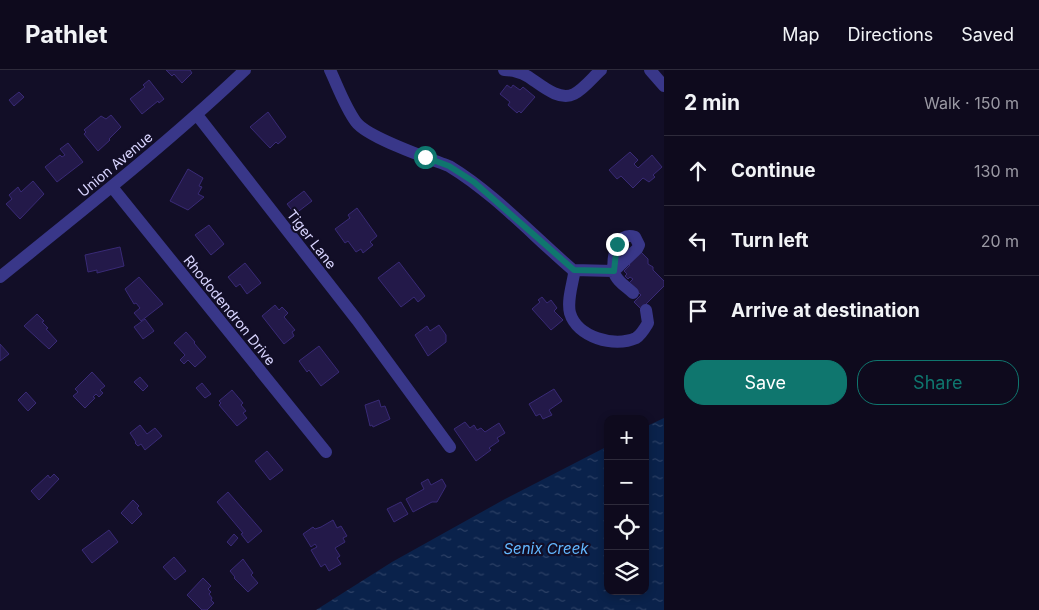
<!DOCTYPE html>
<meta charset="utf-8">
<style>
body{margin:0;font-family:Inter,sans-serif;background:#1c182a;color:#f1f3f6}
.controls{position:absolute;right:15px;bottom:15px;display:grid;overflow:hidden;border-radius:10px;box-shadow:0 2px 8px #0003}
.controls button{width:45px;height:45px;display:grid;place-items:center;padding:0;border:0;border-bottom:1px solid #2e2b3b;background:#0e0a1d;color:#f1f3f6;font:25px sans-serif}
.stop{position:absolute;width:15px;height:15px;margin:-11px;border:4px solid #0f766e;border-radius:50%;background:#fff}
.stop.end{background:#0f766e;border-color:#fff;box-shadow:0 1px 5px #0008}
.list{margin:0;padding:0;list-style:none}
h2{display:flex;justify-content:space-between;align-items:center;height:65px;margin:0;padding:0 20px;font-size:21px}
h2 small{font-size:16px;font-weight:400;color:#9b9aa4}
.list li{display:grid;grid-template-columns:32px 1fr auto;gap:15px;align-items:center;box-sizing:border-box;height:70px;padding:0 20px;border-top:1px solid #2e2b3b}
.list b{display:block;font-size:19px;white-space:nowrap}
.list em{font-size:16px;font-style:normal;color:#9b9aa4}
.actions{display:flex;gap:10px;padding:15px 20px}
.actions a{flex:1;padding:11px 0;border:1px solid #0f766e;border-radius:20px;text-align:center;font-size:18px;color:#0f766e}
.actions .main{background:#0f766e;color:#fff}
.icon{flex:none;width:28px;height:28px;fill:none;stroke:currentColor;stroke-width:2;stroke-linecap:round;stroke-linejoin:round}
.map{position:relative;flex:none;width:664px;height:540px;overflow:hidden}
header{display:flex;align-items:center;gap:30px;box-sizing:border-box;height:70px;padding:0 25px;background:#0e0a1d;border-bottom:1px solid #2e2b3b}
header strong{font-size:24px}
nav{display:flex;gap:28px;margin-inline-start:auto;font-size:18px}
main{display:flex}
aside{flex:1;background:#0e0a1d}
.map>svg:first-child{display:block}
.water{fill:url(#water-ripples)}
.building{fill:#231949;stroke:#392a76}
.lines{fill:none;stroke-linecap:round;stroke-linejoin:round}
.minor{stroke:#393789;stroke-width:12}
.route{stroke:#0f766e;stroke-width:6}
.labels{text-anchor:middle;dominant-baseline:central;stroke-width:4.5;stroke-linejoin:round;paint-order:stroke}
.street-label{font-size:14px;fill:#d9d5ff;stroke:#120e27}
.water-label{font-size:15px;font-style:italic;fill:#63b8ff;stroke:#120e27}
</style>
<header>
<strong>Pathlet</strong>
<nav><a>Map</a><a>Directions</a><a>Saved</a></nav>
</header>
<main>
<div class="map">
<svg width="664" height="540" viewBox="0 0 664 540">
<defs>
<pattern id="water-ripples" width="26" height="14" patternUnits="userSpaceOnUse" patternTransform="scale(1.25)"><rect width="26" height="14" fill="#0a224b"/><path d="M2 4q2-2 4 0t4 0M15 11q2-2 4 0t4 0" fill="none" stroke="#2d4166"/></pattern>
</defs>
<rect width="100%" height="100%" fill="#120e27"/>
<path class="water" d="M 664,348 L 664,540 L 316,540 L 392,492 L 505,429 L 608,376 L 608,521 L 645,521 L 645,357 Z"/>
<path class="building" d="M 166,0 L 190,0 L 192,3 L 182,13 L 174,4 L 172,6 Z
M 149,10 L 164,29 L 159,33 L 158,31 L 142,44 L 130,29 L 145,17 L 143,15 Z
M 507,15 L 511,18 L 513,15 L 520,20 L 523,17 L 535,27 L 521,43 L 519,41 L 517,43 L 508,35 L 510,32 L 500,24 Z
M 19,22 L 24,27 L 14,36 L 9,30 Z
M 268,42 L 286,67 L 278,74 L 276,72 L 270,78 L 250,57 Z
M 111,45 L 121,57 L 109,69 L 110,70 L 98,81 L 84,64 L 86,62 L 84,60 L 101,46 L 106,49 Z
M 68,73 L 83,92 L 57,112 L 45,97 L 60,85 L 62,87 L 65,85 L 60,79 Z
M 630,82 L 638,90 L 634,94 L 638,98 L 652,85 L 662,97 L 653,105 L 655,107 L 649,112 L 643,108 L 633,118 L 621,106 L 617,109 L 609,100 Z
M 188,99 L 203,108 L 199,116 L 202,117 L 198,124 L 204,127 L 188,140 L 170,131 Z
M 33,111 L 44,124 L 20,149 L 6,134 L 12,129 L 9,125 L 18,117 L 21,122 Z
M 304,121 L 312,131 L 295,144 L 287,134 Z
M 357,138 L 377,166 L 370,172 L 373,175 L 363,183 L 361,179 L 356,182 L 348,171 L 345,173 L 335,159 L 350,148 L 348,145 Z
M 209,155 L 224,174 L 211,185 L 195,165 Z
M 120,177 L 124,196 L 97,203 L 97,200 L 88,202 L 85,185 Z
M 640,181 L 648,189 L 648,194 L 653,197 L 653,200 L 664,211 L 664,216 L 641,239 L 634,232 L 641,225 L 629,213 L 633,209 L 630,207 L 628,209 L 625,206 L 627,204 L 624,201 L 630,195 L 628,193 Z
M 399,192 L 425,226 L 418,232 L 414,227 L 401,237 L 378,208 Z
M 245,193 L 261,213 L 247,224 L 240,214 L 236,217 L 228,207 Z
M 139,207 L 163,234 L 141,251 L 134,243 L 140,238 L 136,233 L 134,234 L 125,219 Z
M 542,227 L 547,233 L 551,230 L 557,238 L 554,241 L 563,250 L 551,260 L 532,239 L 540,232 L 538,230 Z
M 275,235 L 279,240 L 282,237 L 288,243 L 284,247 L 295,260 L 292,262 L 294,266 L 284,274 L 262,246 Z
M 37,244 L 44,251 L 42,252 L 48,258 L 46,259 L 57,271 L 49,279 L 24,256 Z
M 145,249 L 154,261 L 143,269 L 134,257 Z
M 439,255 L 446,265 L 446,272 L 428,286 L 415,265 L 427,256 L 430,261 Z
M 186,262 L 195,272 L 194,273 L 206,287 L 195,297 L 188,290 L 184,294 L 180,290 L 185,285 L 174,273 Z
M 0,274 L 9,284 L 0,291 Z
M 319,276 L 339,302 L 321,316 L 309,300 L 307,302 L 299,291 Z
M 92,302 L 105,316 L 100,320 L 103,323 L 99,327 L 96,324 L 93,327 L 95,328 L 85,338 L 73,326 L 78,322 L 75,319 Z
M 140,307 L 148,316 L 143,321 L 134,312 Z
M 202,313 L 211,324 L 205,328 L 196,318 Z
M 554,319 L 562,331 L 549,340 L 552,345 L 543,349 L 540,344 L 536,346 L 529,334 Z
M 232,320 L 243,333 L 241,335 L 246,341 L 243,343 L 247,348 L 237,356 L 219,335 L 221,333 L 219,331 Z
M 26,322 L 36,333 L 28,341 L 18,330 Z
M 379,330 L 381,337 L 385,336 L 390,349 L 373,357 L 372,355 L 370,356 L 365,335 Z
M 465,352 L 470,358 L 474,355 L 477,360 L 481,358 L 485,362 L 499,353 L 505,363 L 497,368 L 499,371 L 489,378 L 491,380 L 476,391 L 454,359 Z
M 140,355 L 147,364 L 155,358 L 162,366 L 145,380 L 141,374 L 138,376 L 135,373 L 136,372 L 130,363 Z
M 267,381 L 283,400 L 270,410 L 255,391 Z
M 54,404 L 59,409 L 39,430 L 31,421 L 48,405 L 50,408 Z
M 428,409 L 431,415 L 442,409 L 446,416 L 437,432 L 432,432 L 413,442 L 406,429 L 424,419 L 421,413 Z
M 228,422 L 262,461 L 248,473 L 241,464 L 243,463 L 217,432 Z
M 133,430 L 139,436 L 137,438 L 142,444 L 132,454 L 121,443 Z
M 401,432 L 408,444 L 394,452 L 387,439 Z
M 333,450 L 337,458 L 341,456 L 347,466 L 343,468 L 345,472 L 335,478 L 340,486 L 337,488 L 341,494 L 329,501 L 325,494 L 321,497 L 311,480 L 317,477 L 315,474 L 311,477 L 303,464 L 313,457 L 315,459 L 321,457 Z
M 109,460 L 118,472 L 92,493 L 82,480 Z
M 234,464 L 238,468 L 231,476 L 227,472 Z
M 174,487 L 186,501 L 175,510 L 163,497 Z
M 243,489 L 253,503 L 251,505 L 258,513 L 248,522 L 234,508 L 235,507 L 230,501 Z
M 203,508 L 211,516 L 208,519 L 211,522 L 209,524 L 212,528 L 211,530 L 214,533 L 207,540 L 202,540 L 187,525 Z"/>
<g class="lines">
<path class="minor" d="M 330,0 C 338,17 345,37 356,52 C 368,68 428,88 449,96 C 495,124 532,165 573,200 L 574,204 C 572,216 567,231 570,243 C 577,267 614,278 636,268 C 641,265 645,258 648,253 L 646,240
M 504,0 C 512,0 520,2 527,6 C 539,13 558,32 574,24 C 584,19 593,7 601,0
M 650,0 L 664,16
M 197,45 L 357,250 L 450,377
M 112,117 L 326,382
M 573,200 L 614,201 L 637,179 L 639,175 L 635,167 C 616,160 612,189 614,202 C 616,211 627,217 633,223
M 0,207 C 83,140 167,74 245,0"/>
</g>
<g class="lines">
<path class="route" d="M 425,87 L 449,96 L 474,112 L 574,200 L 614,201 L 617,174"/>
</g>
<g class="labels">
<g class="street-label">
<text transform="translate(115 94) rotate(-40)">Union Avenue</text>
<text transform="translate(312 169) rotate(52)">Tiger Lane</text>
<text transform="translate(230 240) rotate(51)">Rhododendron Drive</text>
</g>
<g class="water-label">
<text x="546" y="478">Senix Creek</text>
</g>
</g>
</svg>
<div class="controls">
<button>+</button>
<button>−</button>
<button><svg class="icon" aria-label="locate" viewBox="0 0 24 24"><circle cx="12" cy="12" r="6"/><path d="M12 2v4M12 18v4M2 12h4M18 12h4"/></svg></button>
<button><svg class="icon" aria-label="layers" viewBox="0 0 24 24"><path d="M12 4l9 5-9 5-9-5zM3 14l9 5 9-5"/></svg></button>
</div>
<div class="stop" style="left:425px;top:87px"></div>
<div class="stop end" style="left:617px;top:174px"></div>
</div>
<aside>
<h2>2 min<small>Walk · 150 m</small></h2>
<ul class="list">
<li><svg class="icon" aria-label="ahead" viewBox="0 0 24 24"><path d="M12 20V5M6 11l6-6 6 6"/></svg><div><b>Continue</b></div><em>130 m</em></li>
<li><svg class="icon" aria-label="left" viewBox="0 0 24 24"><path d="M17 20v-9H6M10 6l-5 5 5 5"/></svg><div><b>Turn left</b></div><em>20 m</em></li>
<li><svg class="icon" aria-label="arrive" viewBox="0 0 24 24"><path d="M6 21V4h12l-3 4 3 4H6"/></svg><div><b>Arrive at destination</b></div></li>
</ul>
<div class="actions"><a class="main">Save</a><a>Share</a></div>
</aside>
</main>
